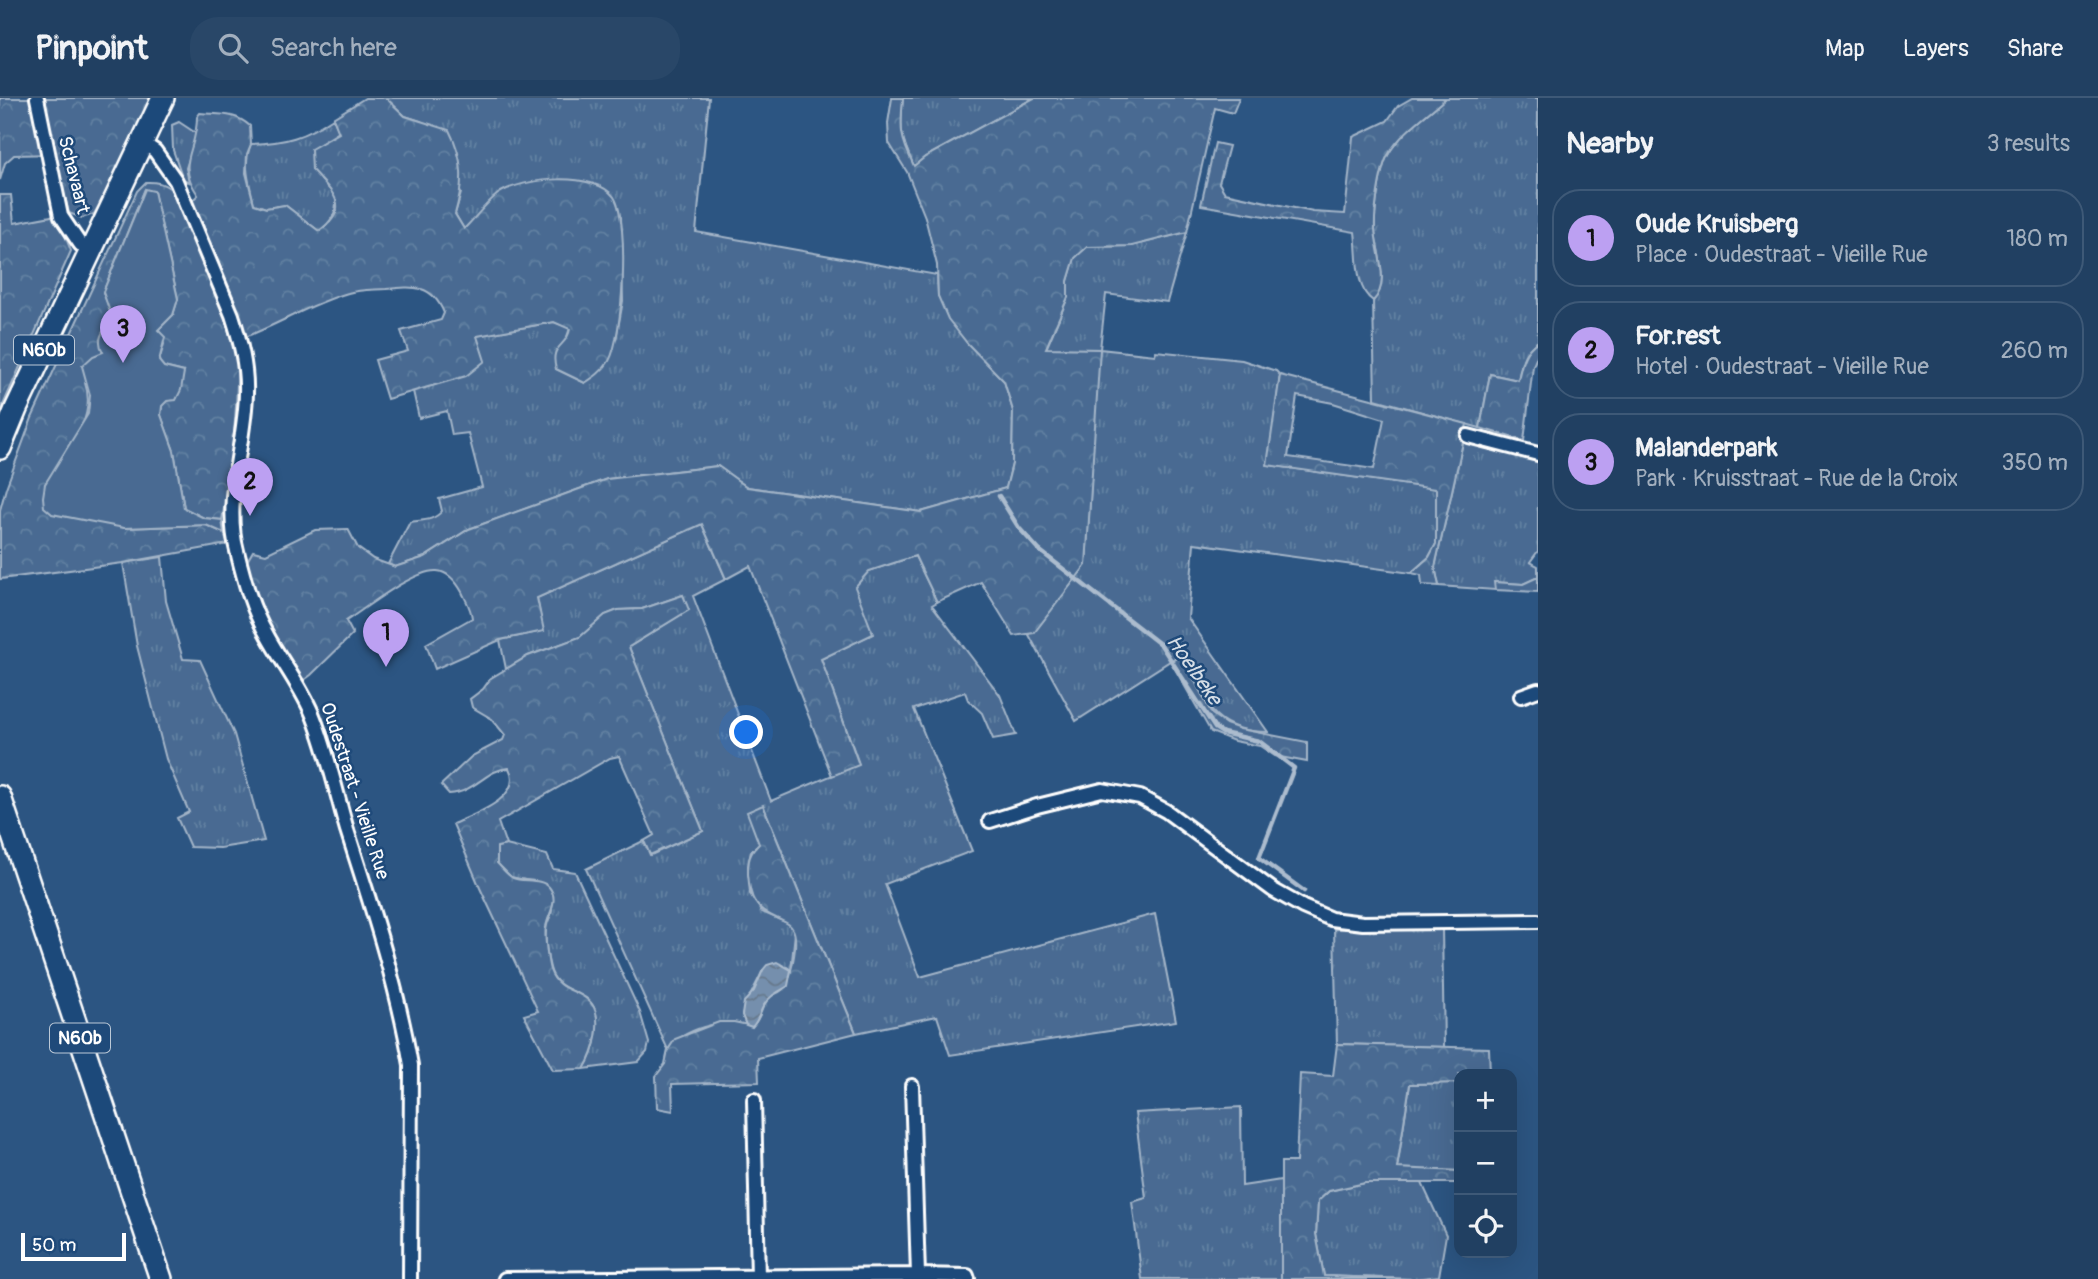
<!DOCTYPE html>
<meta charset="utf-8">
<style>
body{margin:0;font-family:Pangolin,sans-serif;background:#294768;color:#f1f3f6}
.controls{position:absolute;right:21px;bottom:21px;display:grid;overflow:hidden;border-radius:14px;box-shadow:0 7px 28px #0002}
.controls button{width:63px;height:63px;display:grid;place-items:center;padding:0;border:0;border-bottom:2px solid #3e5977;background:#214062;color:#f1f3f6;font:35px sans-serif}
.scale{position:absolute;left:21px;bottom:18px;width:105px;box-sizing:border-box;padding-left:7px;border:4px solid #fff;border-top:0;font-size:19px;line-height:24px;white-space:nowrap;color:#fff;-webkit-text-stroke:5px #1f4a7a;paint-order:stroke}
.you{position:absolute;left:747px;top:635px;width:24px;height:24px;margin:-18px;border:5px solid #fff;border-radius:50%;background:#1a73e8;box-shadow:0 0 0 10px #1a73e833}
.badge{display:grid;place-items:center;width:46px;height:46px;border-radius:50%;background:#bca0f2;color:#111;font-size:23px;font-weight:700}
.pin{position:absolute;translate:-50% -58px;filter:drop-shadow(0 2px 4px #0008)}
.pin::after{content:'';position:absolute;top:37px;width:24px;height:21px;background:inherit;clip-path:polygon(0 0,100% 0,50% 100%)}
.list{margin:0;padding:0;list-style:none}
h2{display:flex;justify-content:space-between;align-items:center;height:91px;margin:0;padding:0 28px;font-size:30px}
h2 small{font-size:23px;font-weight:400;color:#a2afbe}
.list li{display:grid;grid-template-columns:46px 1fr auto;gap:21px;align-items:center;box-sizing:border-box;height:98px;margin:0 14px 14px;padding:0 14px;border:2px solid #3e5977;border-radius:28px}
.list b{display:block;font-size:26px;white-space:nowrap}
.list p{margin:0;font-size:23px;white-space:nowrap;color:#a2afbe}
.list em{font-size:23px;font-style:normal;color:#a2afbe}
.icon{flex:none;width:38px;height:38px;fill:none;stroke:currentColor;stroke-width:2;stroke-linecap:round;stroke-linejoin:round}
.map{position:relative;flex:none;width:1538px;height:1181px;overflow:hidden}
header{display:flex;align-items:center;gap:42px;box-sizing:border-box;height:98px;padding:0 35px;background:#214062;border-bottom:2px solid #3e5977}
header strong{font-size:33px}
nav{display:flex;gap:38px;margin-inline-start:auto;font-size:24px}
.search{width:490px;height:63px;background:#294768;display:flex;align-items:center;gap:18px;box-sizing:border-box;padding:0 24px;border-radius:28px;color:#a2afbe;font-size:26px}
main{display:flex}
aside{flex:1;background:#214062}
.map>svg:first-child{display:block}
.grass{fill:url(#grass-tufts);stroke:#a4b5c8;stroke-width:2}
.forest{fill:url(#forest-crowns);stroke:#a4b5c8;stroke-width:2;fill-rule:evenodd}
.green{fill:#486b92;stroke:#a4b5c8;stroke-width:2}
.water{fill:url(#water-waves);stroke:#acbcce;stroke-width:2}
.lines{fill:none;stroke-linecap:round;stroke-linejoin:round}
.stream{stroke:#acbcce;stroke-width:4.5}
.street-casing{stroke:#fff;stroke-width:18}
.primary-casing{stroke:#fff;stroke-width:26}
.street{stroke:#1f4a7a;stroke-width:12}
.primary{stroke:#1f4a7a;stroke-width:21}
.labels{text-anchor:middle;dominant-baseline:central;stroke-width:5;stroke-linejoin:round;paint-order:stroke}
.shield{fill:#1f4a7a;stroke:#bcc9d7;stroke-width:2}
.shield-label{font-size:18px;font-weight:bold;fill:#fff}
.street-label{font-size:19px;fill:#fff;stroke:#1f4a7a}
.water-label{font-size:21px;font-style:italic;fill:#d5dde6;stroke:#1f4a7a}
</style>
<header>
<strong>Pinpoint</strong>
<div class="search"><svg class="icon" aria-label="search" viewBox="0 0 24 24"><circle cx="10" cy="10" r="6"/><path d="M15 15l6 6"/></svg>Search here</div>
<nav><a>Map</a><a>Layers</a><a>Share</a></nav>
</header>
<main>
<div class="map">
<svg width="1538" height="1181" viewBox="0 0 1538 1181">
<defs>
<pattern id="grass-tufts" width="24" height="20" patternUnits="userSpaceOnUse" patternTransform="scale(1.75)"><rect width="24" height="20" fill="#486b92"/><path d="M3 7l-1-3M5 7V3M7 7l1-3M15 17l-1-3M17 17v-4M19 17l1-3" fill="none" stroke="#6381a2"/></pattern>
<pattern id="forest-crowns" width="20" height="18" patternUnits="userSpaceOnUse" patternTransform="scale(1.75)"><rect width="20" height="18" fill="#486b92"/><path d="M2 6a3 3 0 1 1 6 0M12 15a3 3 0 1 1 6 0" fill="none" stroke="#6381a2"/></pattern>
<pattern id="water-waves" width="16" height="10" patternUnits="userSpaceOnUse" patternTransform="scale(1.75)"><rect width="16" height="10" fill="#748fad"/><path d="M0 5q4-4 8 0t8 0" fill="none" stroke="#66788b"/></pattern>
</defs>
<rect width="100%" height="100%" fill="#2c5582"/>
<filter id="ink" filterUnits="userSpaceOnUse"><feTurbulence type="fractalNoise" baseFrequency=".0143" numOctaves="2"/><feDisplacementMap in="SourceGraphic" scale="14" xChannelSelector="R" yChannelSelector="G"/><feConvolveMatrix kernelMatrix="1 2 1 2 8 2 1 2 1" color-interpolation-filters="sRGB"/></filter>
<g filter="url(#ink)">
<path class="grass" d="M 386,0 L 709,0 L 696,134 L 937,177 L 938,198 L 967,245 L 1004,283 L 1013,313 L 1012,366 L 1006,390 L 921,414 L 747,389 L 717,368 L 607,381 L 469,431 L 425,459 L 395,469 L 388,466 L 410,424 C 422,422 434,423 442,413 L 439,401 L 482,389 L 468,335 L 452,337 L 447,313 L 419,320 L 413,293 L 465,278 L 480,252 L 476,238 L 554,224 L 570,230 L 556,271 L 585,285 L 616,241 L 623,203 L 621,119 L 498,97 L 464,131 L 455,116 L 461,95 L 421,23 L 405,18 Z
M 903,0 L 1034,0 L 925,59 L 914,68 C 900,39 900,32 903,0 Z
M 1446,0 L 1538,0 L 1538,243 C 1522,255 1522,263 1518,282 L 1490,276 L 1480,330 L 1375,301 L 1373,203 C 1391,186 1376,153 1375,131 C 1374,114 1380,71 1388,57 C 1400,35 1427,17 1446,0 Z
M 333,20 L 339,34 L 311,52 L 321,82 L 336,98 C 337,114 333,123 319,133 L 285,107 L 266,110 L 254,106 C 250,86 242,67 251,46 C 285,45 305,39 333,20 Z
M 179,24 L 197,36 L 186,70 L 189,84 L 183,81 L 173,52 L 172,27 Z
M 1187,134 L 1167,204 L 1106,196 L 1100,251 L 1155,257 L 1156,253 L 1242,262 L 1276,273 L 1280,277 L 1268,367 L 1437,391 L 1436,446 L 1429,459 L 1411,475 L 1194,445 L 1188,520 L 1268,634 C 1209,634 1204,601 1181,556 L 1076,623 L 1028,535 L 1034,534 L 1086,467 L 1099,251 L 1046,251 L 1068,199 L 1068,183 L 1075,159 L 1087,149 L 1132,148 Z
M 1464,340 L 1538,361 L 1538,453 L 1530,464 L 1538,468 L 1538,479 L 1523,486 L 1495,484 L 1495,492 L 1439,488 L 1435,469 Z
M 702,426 L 726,481 L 693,498 L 771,703 L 859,666 L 821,561 L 872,536 L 854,489 L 869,473 L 915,458 L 937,504 L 932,507 L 1000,597 L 1016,637 L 993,641 L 982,615 L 968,602 L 965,594 L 914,611 L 972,753 L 885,786 L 920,879 L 1155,816 L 1176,923 L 950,957 L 937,918 L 856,935 L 763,707 L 759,747 L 751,753 L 748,768 L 750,796 L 762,814 L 790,826 L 795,835 L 791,872 L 787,869 L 763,872 C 756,888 747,901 742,917 L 746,927 C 723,920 682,931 668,952 L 586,771 L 643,743 L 651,757 L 703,733 L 629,549 L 688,512 L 683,497 L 642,511 L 618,512 L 605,517 L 580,539 L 528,558 L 506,571 L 500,542 L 543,533 L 537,500 Z
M 162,459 L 166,503 L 183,561 L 200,562 L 234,636 L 264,743 L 220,750 L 190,749 L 177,720 L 189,714 L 166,661 L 137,548 L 123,465 Z
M 506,747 L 547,757 L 553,771 L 575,774 L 640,914 L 649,945 L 647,954 L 638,964 L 584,971 C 595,954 606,914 586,900 C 572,891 555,890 550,870 C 547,859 544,838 547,827 C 548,822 552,817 552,812 C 552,804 547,793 545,786 L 511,779 L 497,765 L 497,749 Z
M 1334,831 L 1442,831 L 1444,949 L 1337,946 Z
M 1459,985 L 1459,1073 L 1397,1071 L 1410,986 Z
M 1241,1009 L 1242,1088 L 1281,1082 L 1281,1181 L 1142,1181 L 1132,1104 L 1146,1100 L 1135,1015 Z
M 1365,1085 L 1422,1085 L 1446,1137 L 1439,1178 L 1414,1181 L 1324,1178 L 1316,1136 L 1318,1103 L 1329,1093 Z"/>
<path class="forest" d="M 0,0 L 151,0 L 103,100 L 94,116 L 82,120 L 69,115 L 54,56 L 14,57 L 5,65 L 0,82 Z
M 365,0 L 386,0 L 405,18 L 449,32 C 464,61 464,85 455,116 L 464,131 C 475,120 486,105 498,96 C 522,79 596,73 614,99 C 630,123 623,239 609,263 C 603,273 594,279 585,285 L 556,271 C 549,246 567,250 570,231 L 554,224 L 477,238 L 485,263 L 466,278 L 387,301 L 375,262 L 408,253 L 401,233 L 441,222 L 444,215 C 432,186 414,188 386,191 C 373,192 361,191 348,195 C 309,206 275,229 237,242 C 239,303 233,361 222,422 L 204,420 L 184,410 L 174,353 L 161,317 L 162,308 L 184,274 L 163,269 L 159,263 L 164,246 L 158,232 L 173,217 L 178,201 L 154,94 L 145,91 L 103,194 C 105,201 110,209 111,216 C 115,237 96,267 85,285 C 98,322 64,357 45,386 L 124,430 L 206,427 L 224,435 L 228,446 L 123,465 L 0,481 L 0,412 L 6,390 L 32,320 L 137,93 L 146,84 C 168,83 174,93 186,108 L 198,97 C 175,63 197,55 197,19 L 200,15 C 220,17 234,14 250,28 L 251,46 L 247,56 L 246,75 L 254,106 L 266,110 L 285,107 L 319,133 C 354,110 331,93 312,72 L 311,51 L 339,35 L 333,20 Z
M 892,0 L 903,0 C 900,32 900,39 914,68 L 925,59 L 1034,0 L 1239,0 L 1233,15 L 1215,10 L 1187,134 L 1132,148 L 1087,149 L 1075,160 L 1068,183 L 1068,199 L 1046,250 L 1100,251 L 1086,467 L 1034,535 L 1014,538 L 981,484 L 937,504 L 915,458 L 869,473 L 855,489 L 873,536 L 821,561 L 859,667 L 832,678 L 750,468 L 726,481 L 702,426 L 537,500 L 544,533 L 500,542 L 435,571 L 426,546 L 472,520 C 471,510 466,503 462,494 C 457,485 449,474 437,473 C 415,471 366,510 346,523 L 353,536 L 311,577 L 304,582 C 274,564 255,498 246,465 L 253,453 L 266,456 L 315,432 L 348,431 L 358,450 L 373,461 L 395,469 L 425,459 L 469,431 L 607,381 L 718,368 L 747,389 L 921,414 L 1006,390 L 1012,366 L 1013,313 L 1004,283 L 967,245 L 948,221 L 938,198 L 937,167 L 925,119 L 907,74 L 889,45 L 888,25 Z
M 1412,0 L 1446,0 C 1427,17 1400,35 1388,57 C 1380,71 1374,114 1375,131 C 1376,153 1391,186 1373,203 C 1354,190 1358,155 1355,134 L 1201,107 L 1215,45 L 1229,48 L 1219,85 L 1225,95 L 1313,114 L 1345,116 L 1353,39 L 1387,23 L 1398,8 Z
M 0,97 L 11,97 L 14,125 L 57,117 L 71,153 L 0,314 Z
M 1538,243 L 1538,256 L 1533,268 L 1524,343 L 1480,330 L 1490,276 L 1518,282 C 1522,265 1523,254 1538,243 Z
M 1280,277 L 1467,326 L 1435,469 L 1439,488 L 1422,487 L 1421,477 L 1411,475 L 1429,459 L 1436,446 L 1436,391 L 1267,367 ZM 1297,298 L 1333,305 L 1384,321 L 1374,371 L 1288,359 Z
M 1538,479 L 1538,494 L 1495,492 L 1494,484 L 1523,486 Z
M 683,497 L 689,512 L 629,549 L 703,733 L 650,757 L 644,743 L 654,737 L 619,658 L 610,660 L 498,724 L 506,747 L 497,749 L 497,765 C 502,770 507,777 513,780 C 523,784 541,780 549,789 C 560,802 548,816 546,829 C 544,837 548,865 550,872 C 558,895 579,890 591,905 C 604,920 594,955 584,971 L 553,972 L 524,917 L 538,913 L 480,790 L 453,726 C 472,717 525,700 509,670 C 486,671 476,694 449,696 L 441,687 L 472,658 L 503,642 L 505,637 L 492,621 L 472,609 L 470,601 L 483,591 L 491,580 L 528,558 L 580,539 L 605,517 L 618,512 L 642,511 Z
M 1181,556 L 1212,616 L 1226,626 L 1240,631 L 1307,644 L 1307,664 L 1275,658 L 1260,648 L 1234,643 L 1211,634 L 1171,564 Z
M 763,707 L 856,935 L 758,960 L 759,984 L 672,986 L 673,1013 L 657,1010 L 656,978 L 665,966 L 668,952 L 675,941 L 719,924 L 734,924 L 752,928 C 761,921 761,909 768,900 C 772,896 778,896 782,892 C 791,883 800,840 792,830 C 789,825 784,824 778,821 C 754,810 750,801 748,776 C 748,763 749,755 759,746 L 747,714 Z
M 1337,946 L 1489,950 L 1490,976 L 1459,976 L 1459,985 L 1410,986 L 1397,1070 L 1459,1073 L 1459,1085 L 1365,1085 L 1329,1093 L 1318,1103 L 1316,1136 L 1324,1178 L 1406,1181 L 1281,1181 L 1281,1064 L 1296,1064 L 1300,976 L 1333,978 Z"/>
<path class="green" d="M 145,91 L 154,93 L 178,201 L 173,217 L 158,232 L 165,239 L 159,263 L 164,269 L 184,274 L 181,292 L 176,302 L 167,303 L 162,308 L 161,317 L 174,353 L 184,410 L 204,420 L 222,422 L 224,435 L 206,427 L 124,430 L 52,416 L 44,409 L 43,399 L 45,386 L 88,316 L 90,297 L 82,268 L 93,258 L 103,254 C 96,242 102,233 111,224 L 111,217 L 103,194 Z"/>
<path class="water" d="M 777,864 L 791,872 L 788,888 C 779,894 770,897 764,907 C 759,915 759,922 752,929 L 746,927 L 742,917 L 744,904 L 754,893 L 763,872 L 767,867 Z"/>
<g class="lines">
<path class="stream" d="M 999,398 L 1019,430 L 1039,452 L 1161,547 L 1215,630 L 1223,635 L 1259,643 L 1294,670 L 1259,760 L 1304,793"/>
<g class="street-casing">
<path id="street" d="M 37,0 L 61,118 L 80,146 L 90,155
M 143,45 L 155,53 L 176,83 L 232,217 C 240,242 247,268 246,295 C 245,347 223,401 237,453 C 244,482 252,511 267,537 C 281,563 300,587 312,615 C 327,651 336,694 347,732 C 372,810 397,886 411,967 L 410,1181
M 1468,338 L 1538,356
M 1521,598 L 1538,592
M 990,723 L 1037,708 L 1102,692 L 1140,699 L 1166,713 L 1273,792 L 1303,809 L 1331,821 L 1363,825 L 1538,823
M 912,988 L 918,1177
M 754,1002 L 758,1180
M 505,1181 L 918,1177 L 967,1178 L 968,1181"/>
</g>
<g class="primary-casing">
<path id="primary" d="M 0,350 L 16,311 L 163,0
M 0,699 L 161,1181"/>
</g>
<use href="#street" class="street"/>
<use href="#primary" class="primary"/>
</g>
</g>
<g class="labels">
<g class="shield">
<rect x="14" y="237.5" width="60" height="29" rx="5"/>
<rect x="50" y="925.5" width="60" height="29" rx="5"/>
</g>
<g class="shield-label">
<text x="44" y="252">N60b</text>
<text x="80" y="940">N60b</text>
</g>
<g class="street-label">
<text transform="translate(74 77) rotate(76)">Schavaart</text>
<text transform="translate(355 693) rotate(72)">Oudestraat - Vieille Rue</text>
</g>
<g class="water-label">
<text transform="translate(1194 572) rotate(55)">Hoelbeke</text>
</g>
</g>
</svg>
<div class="controls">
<button>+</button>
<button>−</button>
<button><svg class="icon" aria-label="locate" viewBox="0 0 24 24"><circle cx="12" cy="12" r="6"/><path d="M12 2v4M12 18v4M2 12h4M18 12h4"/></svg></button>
</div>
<div class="scale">50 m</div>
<div class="you"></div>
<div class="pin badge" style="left:386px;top:569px">1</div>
<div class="pin badge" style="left:250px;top:418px">2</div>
<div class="pin badge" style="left:123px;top:265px">3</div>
</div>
<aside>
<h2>Nearby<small>3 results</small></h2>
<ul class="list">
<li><span class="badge">1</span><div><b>Oude Kruisberg</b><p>Place · Oudestraat - Vieille Rue</p></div><em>180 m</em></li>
<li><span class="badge">2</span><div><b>For.rest</b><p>Hotel · Oudestraat - Vieille Rue</p></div><em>260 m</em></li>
<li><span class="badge">3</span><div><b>Malanderpark</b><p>Park · Kruisstraat - Rue de la Croix</p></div><em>350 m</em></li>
</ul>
</aside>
</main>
